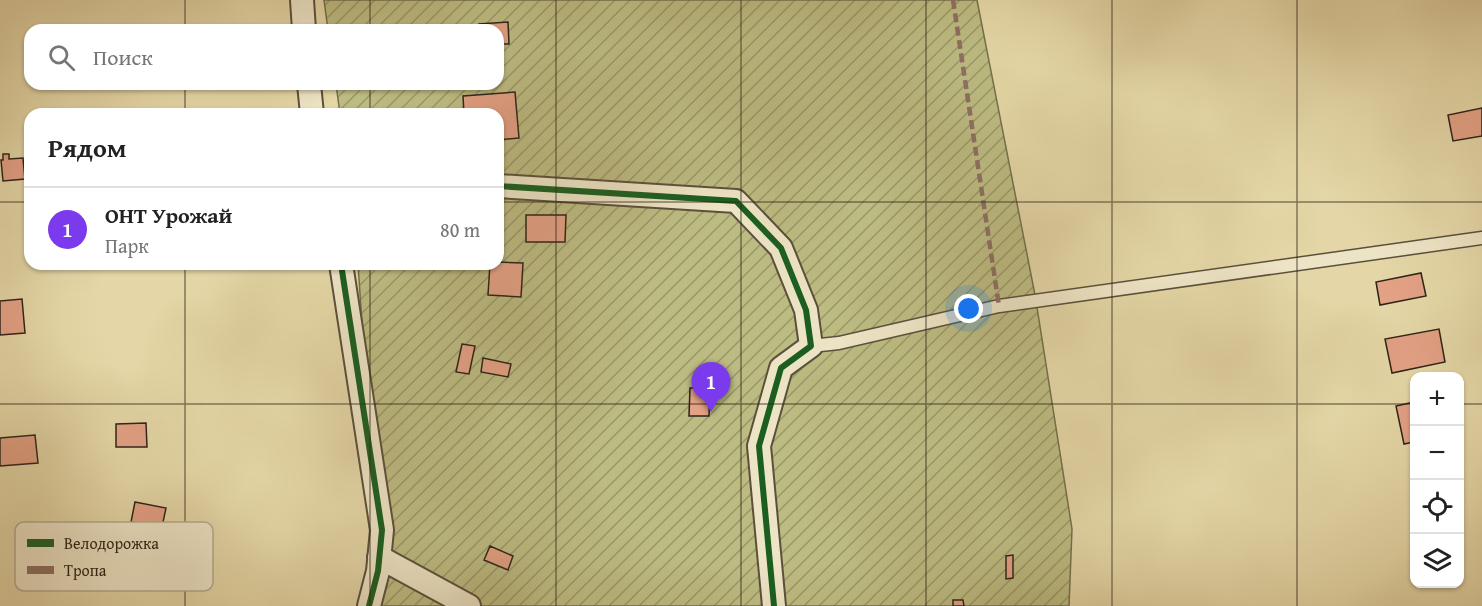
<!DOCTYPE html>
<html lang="ru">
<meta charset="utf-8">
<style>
body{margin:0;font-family:"Gentium Book Plus",serif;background:#f2f2f2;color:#222}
.controls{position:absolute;right:18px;bottom:18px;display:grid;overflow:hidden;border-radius:12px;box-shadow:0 2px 4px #0004}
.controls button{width:54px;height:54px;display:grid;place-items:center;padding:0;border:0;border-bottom:2px solid #e0e0e0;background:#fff;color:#222;font:30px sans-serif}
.you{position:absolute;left:969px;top:309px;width:21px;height:21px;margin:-15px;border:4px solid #fff;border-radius:50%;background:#1a73e8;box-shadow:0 0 0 9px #1a73e833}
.badge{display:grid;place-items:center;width:39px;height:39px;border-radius:50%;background:#7c3aed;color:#fff;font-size:20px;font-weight:700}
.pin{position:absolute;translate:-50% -50px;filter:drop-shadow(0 2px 3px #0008)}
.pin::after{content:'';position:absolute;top:32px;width:21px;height:18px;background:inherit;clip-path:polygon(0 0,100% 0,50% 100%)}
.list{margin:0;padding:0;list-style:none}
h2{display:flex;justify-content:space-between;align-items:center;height:78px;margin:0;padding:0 24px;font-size:26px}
h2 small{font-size:20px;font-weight:400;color:#767676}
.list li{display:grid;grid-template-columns:39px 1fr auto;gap:18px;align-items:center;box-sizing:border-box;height:84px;padding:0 24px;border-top:2px solid #e0e0e0}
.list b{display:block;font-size:22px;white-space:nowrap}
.list p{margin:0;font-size:20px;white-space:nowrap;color:#767676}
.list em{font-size:20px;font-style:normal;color:#767676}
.icon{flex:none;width:33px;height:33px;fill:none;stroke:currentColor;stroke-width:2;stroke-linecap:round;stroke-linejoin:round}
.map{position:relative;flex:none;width:1482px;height:606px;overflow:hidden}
.search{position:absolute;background:#fff;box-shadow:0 2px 4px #0004;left:24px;top:24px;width:480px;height:66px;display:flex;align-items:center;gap:15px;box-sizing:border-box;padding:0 21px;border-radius:18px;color:#767676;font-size:22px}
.panel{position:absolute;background:#fff;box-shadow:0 2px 4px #0004;left:24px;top:108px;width:480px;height:162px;border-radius:18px}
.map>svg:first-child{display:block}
.garden{fill:url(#garden-furrows);stroke:#74704c;stroke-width:1.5}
.building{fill:#e3a185;stroke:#2d2418;stroke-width:1.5}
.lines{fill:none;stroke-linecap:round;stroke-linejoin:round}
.service-casing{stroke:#5b503c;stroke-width:15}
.minor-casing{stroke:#5b503c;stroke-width:26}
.service{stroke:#ede4c5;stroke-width:12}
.minor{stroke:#ede4c5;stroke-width:22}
.quiet{stroke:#8d6e63;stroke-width:4.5;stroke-dasharray:9 4.5;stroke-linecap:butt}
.cycleway-casing{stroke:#ede4c5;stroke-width:10}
.cycleway{stroke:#1b5e20;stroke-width:6}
.grid{fill:none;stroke:#2d2418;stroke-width:1.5;stroke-opacity:0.55}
.key{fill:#ede4c5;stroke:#b3aa91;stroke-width:1.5}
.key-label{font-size:16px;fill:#2d2418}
</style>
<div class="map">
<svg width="1482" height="606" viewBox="0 0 1482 606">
<defs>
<pattern id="garden-furrows" width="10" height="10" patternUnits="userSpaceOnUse" patternTransform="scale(1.5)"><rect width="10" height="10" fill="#bcbb81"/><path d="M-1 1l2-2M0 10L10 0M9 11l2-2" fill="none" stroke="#999869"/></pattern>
</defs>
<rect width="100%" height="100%" fill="#e4d6a6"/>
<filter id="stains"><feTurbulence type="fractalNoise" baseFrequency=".00333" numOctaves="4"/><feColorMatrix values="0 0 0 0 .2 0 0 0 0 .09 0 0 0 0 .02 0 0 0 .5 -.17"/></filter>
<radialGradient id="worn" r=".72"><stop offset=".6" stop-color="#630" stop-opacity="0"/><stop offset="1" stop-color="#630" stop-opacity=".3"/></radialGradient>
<path class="garden" d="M 324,0 L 977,0 L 1035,295 L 1072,529 L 1069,606 L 381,606 L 358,264 L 498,264 L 498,114 L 340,114 L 336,84 L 498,84 L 498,30 L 328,30 Z"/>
<path class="building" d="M 508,22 L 509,44 L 498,44 L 498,30 L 480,30 L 479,24 Z
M 515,92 L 519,138 L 498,140 L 498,114 L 464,114 L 463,96 Z
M 1482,108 L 1482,136 L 1453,141 L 1448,115 Z
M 3,154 L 9,154 L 9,159 L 23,158 L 25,179 L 3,181 L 1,160 L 3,160 Z
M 526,215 L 566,215 L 565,242 L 526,242 Z
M 498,262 L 523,263 L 521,297 L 488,295 L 490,264 L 498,264 Z
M 1421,273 L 1426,296 L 1380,305 L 1376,282 Z
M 22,299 L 25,333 L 0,335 L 0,301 Z
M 1439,329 L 1445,362 L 1392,373 L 1385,339 Z
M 462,344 L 475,346 L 469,374 L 456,372 Z
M 483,358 L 511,364 L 508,377 L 481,372 Z
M 690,388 L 710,388 L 709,416 L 689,416 Z
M 1414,402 L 1414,442 L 1404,444 L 1396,406 Z
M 146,423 L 147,447 L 116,447 L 116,424 Z
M 35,435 L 38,463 L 0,466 L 0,438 Z
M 135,502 L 166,508 L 162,527 L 131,522 Z
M 490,546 L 513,556 L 508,570 L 484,560 Z
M 1013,555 L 1013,578 L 1006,579 L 1006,556 Z
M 953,600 L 963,600 L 964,606 L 953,606 Z"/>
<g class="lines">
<g class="service-casing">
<path id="service" d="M 811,346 L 839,343 L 999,306 L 1482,238"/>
</g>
<g class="minor-casing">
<path id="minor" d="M 302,0 L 304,30
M 309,84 L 312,114
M 498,186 L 736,201 L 781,248 L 806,310 L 811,346 L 781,368 L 759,446 L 774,606
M 341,264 L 382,530 L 378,571 L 369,606
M 379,557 L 469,606"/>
</g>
<use href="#service" class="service"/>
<use href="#minor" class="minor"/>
<path class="quiet" d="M 953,0 L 999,306"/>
<g class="cycleway-casing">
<path id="cycleway" d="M 498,186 L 736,201 L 781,248 L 806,310 L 811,346 L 781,368 L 759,446 L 774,606
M 341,264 L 382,530 L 378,571 L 369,606"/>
</g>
<use href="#cycleway" class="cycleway"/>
</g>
<path class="grid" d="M 185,0 L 185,30M 370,0 L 370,30M 556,0 L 556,606M 741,0 L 741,606M 926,0 L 926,606M 1112,0 L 1112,606M 1297,0 L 1297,606M 185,84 L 185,114M 370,84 L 370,114M 0,202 L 30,202M 498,202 L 1482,202M 185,264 L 185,606M 370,264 L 370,606M 0,404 L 1414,404M 1460,404 L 1482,404"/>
<rect x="15" y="522" width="198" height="69" rx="9" class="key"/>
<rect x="27" y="539" width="27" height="8" fill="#1b5e20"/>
<rect x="27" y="566" width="27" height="8" fill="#8d6e63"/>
<g class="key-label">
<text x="64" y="549">Велодорожка</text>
<text x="64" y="576">Тропа</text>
</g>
<rect width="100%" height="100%" filter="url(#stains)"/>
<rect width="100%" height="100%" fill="url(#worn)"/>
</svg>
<div class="controls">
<button>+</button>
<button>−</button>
<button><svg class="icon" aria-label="locate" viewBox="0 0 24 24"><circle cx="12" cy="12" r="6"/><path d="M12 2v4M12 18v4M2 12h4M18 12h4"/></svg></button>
<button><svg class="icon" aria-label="layers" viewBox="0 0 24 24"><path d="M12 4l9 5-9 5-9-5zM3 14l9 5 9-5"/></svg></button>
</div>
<div class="you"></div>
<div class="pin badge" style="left:711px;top:412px">1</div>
<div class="search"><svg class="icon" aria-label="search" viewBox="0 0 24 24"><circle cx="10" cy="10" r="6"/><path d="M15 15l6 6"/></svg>Поиск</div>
<section class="panel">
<h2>Рядом<small></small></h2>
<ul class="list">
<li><span class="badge">1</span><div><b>ОНТ Урожай</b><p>Парк</p></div><em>80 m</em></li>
</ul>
</section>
</div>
